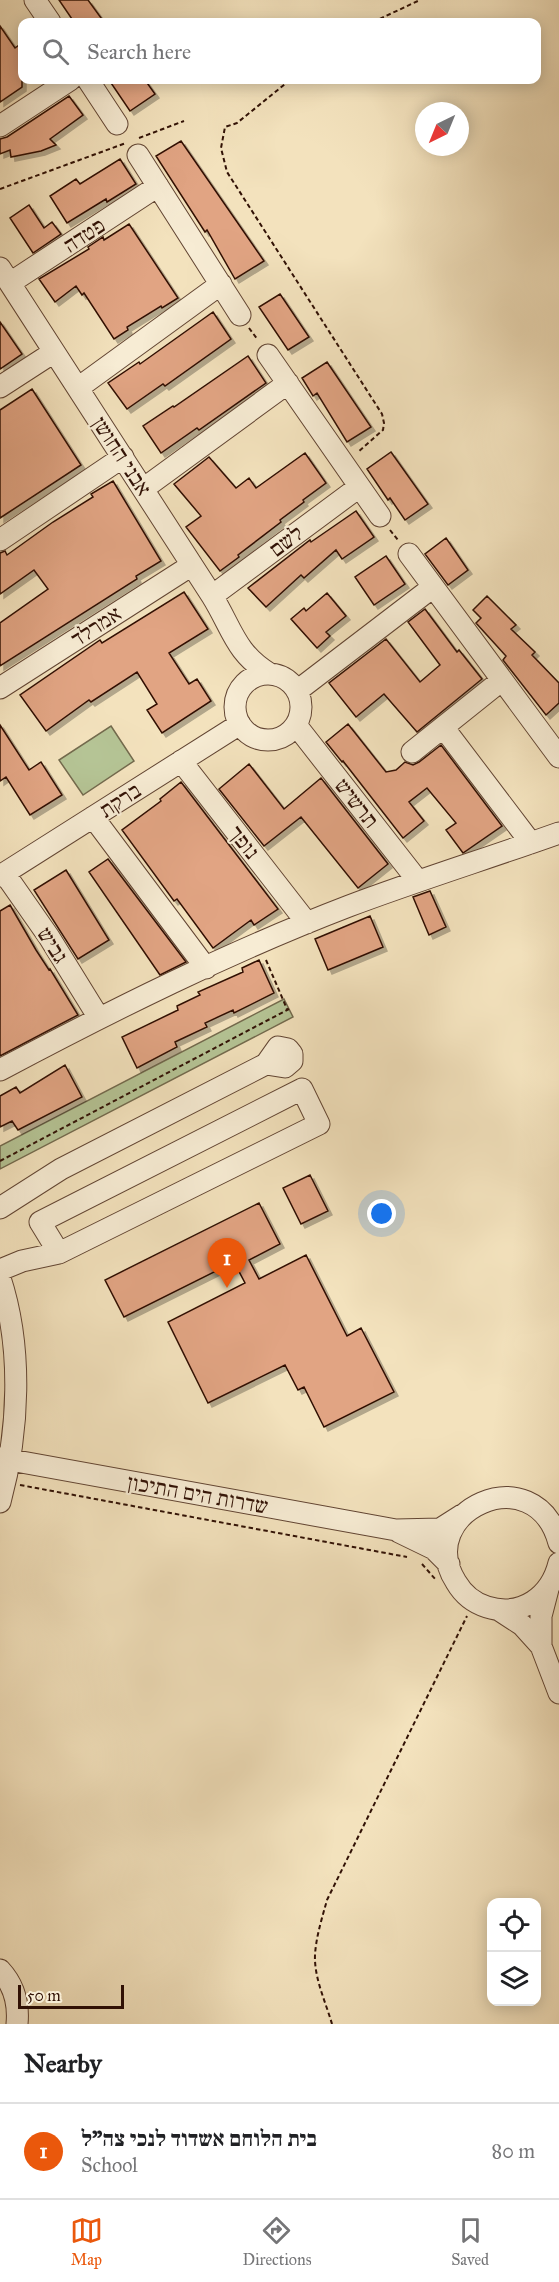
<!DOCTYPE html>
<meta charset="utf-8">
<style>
body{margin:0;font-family:"IM FELL Great Primer","Frank Ruhl Libre",serif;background:#f6f6f6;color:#202124}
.controls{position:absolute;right:18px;bottom:18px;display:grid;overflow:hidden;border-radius:12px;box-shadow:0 3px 15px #0003}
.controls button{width:54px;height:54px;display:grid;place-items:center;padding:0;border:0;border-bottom:2px solid #e0e0e0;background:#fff;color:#202124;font:30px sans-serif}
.compass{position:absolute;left:415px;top:102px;width:54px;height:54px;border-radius:50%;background:#fff;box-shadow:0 3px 15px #0003;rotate:223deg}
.scale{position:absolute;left:18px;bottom:15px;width:106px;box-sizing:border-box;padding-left:6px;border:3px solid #311105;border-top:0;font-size:16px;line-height:21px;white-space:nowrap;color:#311105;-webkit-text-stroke:4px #f7ecd4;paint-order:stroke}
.you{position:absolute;left:382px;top:1214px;width:21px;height:21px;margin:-15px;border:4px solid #fff;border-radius:50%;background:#1a73e8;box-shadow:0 0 0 9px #1a73e833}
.badge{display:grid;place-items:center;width:39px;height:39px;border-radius:50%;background:#ea580c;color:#fff;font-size:20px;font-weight:700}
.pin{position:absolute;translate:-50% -50px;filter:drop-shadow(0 2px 3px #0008)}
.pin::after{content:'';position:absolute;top:32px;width:21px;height:18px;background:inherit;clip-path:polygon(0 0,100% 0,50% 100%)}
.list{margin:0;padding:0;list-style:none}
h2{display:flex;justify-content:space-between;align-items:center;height:78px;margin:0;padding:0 24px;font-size:26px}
h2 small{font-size:20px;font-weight:400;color:#757577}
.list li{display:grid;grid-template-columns:39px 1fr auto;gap:18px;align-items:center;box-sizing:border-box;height:96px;padding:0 24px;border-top:2px solid #e0e0e0}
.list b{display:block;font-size:22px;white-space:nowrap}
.list p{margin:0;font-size:20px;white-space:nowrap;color:#757577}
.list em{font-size:20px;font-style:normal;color:#757577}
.icon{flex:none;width:33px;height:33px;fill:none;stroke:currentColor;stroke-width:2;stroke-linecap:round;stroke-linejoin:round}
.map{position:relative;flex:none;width:559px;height:2024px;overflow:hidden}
.search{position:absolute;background:#fff;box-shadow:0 3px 15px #0003;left:18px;right:18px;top:18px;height:66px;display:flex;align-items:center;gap:15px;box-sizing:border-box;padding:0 21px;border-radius:12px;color:#757577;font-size:22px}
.sheet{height:174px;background:#fff}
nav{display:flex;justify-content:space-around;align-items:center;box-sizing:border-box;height:84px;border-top:2px solid #e0e0e0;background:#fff;font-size:16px;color:#757577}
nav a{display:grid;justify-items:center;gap:3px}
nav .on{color:#ea580c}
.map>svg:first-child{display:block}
.green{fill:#b5c495;stroke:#736a4d;stroke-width:1.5}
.building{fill:#e1a483;stroke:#311105;stroke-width:1.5;filter:url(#shadow)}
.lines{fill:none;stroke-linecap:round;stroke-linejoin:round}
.minor-casing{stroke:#624533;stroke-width:23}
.path{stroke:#311105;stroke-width:2;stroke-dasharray:4.5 3;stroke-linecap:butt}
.minor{stroke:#f7ecd4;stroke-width:21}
.labels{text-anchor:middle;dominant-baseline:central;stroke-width:4.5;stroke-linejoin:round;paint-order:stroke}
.street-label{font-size:22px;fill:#311105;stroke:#f7ecd4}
</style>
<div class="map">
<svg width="559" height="2024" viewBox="0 0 559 2024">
<defs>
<filter id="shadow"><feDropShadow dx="4" dy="4" stdDeviation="0" flood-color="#0004"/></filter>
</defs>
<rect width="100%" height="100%" fill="#f3e2bd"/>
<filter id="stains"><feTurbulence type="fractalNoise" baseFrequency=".00333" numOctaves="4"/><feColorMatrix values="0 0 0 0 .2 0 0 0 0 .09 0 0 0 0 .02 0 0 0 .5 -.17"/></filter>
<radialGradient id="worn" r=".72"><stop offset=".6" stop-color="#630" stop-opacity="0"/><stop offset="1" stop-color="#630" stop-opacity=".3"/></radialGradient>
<path class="green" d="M 111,726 L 134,761 L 83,795 L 59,760 Z
M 284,999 L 293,1017 L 0,1169 L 0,1146 Z"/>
<path class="building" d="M 59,0 L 88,0 L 104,22 L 74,22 Z
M 0,26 L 15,48 L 22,43 L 22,87 L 0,102 Z
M 109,80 L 145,80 L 155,94 L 130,111 Z
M 69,96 L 83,115 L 50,139 L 56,145 L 41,151 L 11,157 L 10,150 L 0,154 L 0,139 L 7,137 Z
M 181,141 L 264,261 L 235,279 L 207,230 L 205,232 L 156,156 Z
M 120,159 L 136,184 L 107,202 L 106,199 L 67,223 L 50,196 L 76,179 L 80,184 Z
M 29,205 L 44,228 L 52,222 L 61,234 L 33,253 L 10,218 Z
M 129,224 L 178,298 L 162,308 L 161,306 L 127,327 L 128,330 L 114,339 L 84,293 L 82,295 L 76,286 L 55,302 L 39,279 L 89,249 L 88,247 L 103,237 L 104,240 Z
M 280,294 L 309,337 L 288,350 L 259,307 Z
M 213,312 L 231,339 L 165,386 L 163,384 L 127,409 L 108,383 L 139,362 L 140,364 Z
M 0,322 L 22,354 L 0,369 Z
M 248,356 L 266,383 L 199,430 L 197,428 L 161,453 L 143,426 L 173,406 L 174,407 Z
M 327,362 L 371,427 L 347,442 L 317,393 L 313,396 L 302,378 Z
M 32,389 L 81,465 L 0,518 L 0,410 Z
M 391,452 L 428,504 L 405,520 L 390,498 L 388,500 L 367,469 Z
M 305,453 L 326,483 L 303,500 L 304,502 L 280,520 L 281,522 L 238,555 L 239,557 L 220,571 L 186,527 L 201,516 L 174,484 L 209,457 L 236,488 L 249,478 L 256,488 Z
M 113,481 L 161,561 L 136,576 L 137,579 L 0,666 L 0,623 L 48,589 L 34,570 L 0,594 L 0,553 L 5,551 L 7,555 L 53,522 L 93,497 L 91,494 Z
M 356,511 L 374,537 L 342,559 L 336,550 L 304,578 L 301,575 L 266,607 L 248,588 L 310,540 L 311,542 Z
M 446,538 L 468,570 L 448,585 L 425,554 Z
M 386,556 L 405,584 L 374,605 L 355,577 Z
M 184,592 L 208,629 L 169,653 L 189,684 L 197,679 L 211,701 L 162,733 L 147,710 L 157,704 L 137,672 L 91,702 L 89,700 L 46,731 L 20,695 L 100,640 L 102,643 Z
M 327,593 L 346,616 L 326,632 L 330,636 L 317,648 L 291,619 L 304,608 L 306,611 Z
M 487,596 L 516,625 L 511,629 L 535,652 L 532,655 L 559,683 L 559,703 L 546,715 L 503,660 L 506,656 L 476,623 L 481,618 L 473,610 Z
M 425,609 L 457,652 L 459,650 L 482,679 L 417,732 L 384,694 L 356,717 L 329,683 L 386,639 L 420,682 L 440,665 L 408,622 Z
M 348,724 L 386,772 L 396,770 L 405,762 L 413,765 L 419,762 L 441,745 L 502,826 L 463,853 L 446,830 L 456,823 L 427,788 L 409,802 L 424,821 L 403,838 L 343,761 L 342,762 L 326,742 Z
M 0,725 L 29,770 L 41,762 L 62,795 L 30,815 L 6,777 L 0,781 Z
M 249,764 L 284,809 L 321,778 L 388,864 L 358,888 L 301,817 L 264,846 L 219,789 Z
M 181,782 L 278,909 L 254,925 L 251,920 L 213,948 L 177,899 L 174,901 L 122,830 L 161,801 L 160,799 Z
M 108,859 L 186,962 L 160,975 L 89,872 Z
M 66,870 L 109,940 L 78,959 L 34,890 Z
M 430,891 L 446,927 L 429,935 L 413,897 Z
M 10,905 L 36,950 L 49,970 L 50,969 L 78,1015 L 0,1056 L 0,911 Z
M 370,916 L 383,947 L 328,970 L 315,939 Z
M 259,960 L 274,993 L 234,1013 L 233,1010 L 205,1023 L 207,1027 L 175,1042 L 177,1047 L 137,1068 L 122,1037 L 178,1010 L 177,1006 L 200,995 L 198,992 L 243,972 L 242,968 Z
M 65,1065 L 82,1097 L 18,1130 L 12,1121 L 0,1127 L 0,1096 L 16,1087 L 20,1093 Z
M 310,1175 L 328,1211 L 301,1224 L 283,1188 Z
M 259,1203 L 280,1244 L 249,1260 L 259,1279 L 306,1255 L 347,1336 L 361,1328 L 394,1392 L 324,1427 L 304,1387 L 298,1390 L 285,1365 L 208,1403 L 168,1322 L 245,1283 L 234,1262 L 124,1317 L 105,1280 Z"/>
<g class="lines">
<g class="minor-casing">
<path id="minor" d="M 35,0 L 50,22
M 88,80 L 117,124
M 0,126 L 70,80
M 138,155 L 240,315
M 0,268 L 212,596 C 232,628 235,653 270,674
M 10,283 L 158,186
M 268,355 L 380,516
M 0,387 L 54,352
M 78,388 L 221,284
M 143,489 L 288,383
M 0,540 L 123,457
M 409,554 L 559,757
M 212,596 L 359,487
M235 707a33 33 0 1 1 66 0a33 33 0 1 1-66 0Z
M 0,688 L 192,565
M 297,691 L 433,587
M 296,725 L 418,881
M 443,727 L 531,843
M 412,752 L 502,680
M 181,761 L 307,923
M 93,817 L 206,968
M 5,874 L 49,937 L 99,1018
M 0,876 L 240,724
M 0,1070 C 113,1010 229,952 349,906 C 418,880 489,858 559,833
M 0,1208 L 61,1169 L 266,1064 L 278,1047 L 288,1049 L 292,1054 L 292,1061 L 285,1067 L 266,1064
M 0,1270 L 22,1261 L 59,1253 L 319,1124 L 302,1089 L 40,1222 L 59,1253
M 0,1278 C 23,1348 19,1432 0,1502
M 0,1458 L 396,1530 L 440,1529 L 462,1515
M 399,1532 L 434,1549 L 449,1564
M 559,1543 C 535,1454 412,1512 456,1582 C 463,1594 474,1603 487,1607 C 522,1618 551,1596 559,1563
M 548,1589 L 541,1616 L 541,1646 L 559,1693
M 499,1610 L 522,1625 L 541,1646
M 0,1970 C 14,1985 19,2003 17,2024"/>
</g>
<path class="path" d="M 373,22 L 420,0
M 290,80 L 237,123 L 225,127 L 221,148 L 227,172 L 382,414 L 384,423 L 383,430 L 358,452
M 139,138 L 184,121
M 0,189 L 126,143
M 249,328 L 258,340
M 390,530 L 398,540
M 266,960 L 287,1009
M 0,1161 L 289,1009
M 20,1485 L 407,1557
M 422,1564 L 436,1580
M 332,2024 C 326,2003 314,1978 315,1955 C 316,1937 322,1918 327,1900 L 467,1616"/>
<use href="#minor" class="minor"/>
</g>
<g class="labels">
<g class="street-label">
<text transform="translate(84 235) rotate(-33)">פטדה</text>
<text transform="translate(122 456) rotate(57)">אבני החושן</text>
<text transform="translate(286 541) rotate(-37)">לשם</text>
<text transform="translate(96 626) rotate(-33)">אמרלד</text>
<text transform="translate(120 800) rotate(-33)">ברקת</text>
<text transform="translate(357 803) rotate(52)">תרשיש</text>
<text transform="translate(244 842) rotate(52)">נופך</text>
<text transform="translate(53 945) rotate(57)">גביש</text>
<text transform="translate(198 1494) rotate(10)">שדרות הים התיכון</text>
</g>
</g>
<rect width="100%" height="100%" filter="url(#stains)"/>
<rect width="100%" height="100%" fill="url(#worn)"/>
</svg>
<div class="controls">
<button><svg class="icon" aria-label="locate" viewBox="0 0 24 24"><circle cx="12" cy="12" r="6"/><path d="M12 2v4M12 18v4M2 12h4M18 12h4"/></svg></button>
<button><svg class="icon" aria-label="layers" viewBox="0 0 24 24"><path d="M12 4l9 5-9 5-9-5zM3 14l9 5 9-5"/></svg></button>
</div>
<svg class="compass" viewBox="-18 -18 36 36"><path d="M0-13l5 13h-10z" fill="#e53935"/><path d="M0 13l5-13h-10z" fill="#757577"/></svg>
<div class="scale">50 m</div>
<div class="you"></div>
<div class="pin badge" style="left:227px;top:1288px">1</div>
<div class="search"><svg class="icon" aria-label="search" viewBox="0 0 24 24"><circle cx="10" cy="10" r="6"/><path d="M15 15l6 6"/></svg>Search here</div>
</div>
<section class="sheet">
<h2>Nearby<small></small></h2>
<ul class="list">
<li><span class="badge">1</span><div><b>בית הלוחם אשדוד לנכי צה&quot;ל</b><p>School</p></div><em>80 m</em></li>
</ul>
</section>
<nav>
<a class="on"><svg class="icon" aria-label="map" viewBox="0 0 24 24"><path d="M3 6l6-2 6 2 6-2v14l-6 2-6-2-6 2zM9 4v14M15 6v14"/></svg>Map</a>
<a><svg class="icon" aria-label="directions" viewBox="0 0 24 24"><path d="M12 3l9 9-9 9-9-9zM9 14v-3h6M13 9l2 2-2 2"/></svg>Directions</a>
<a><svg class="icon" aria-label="saved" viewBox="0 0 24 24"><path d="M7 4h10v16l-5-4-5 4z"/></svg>Saved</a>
</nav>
